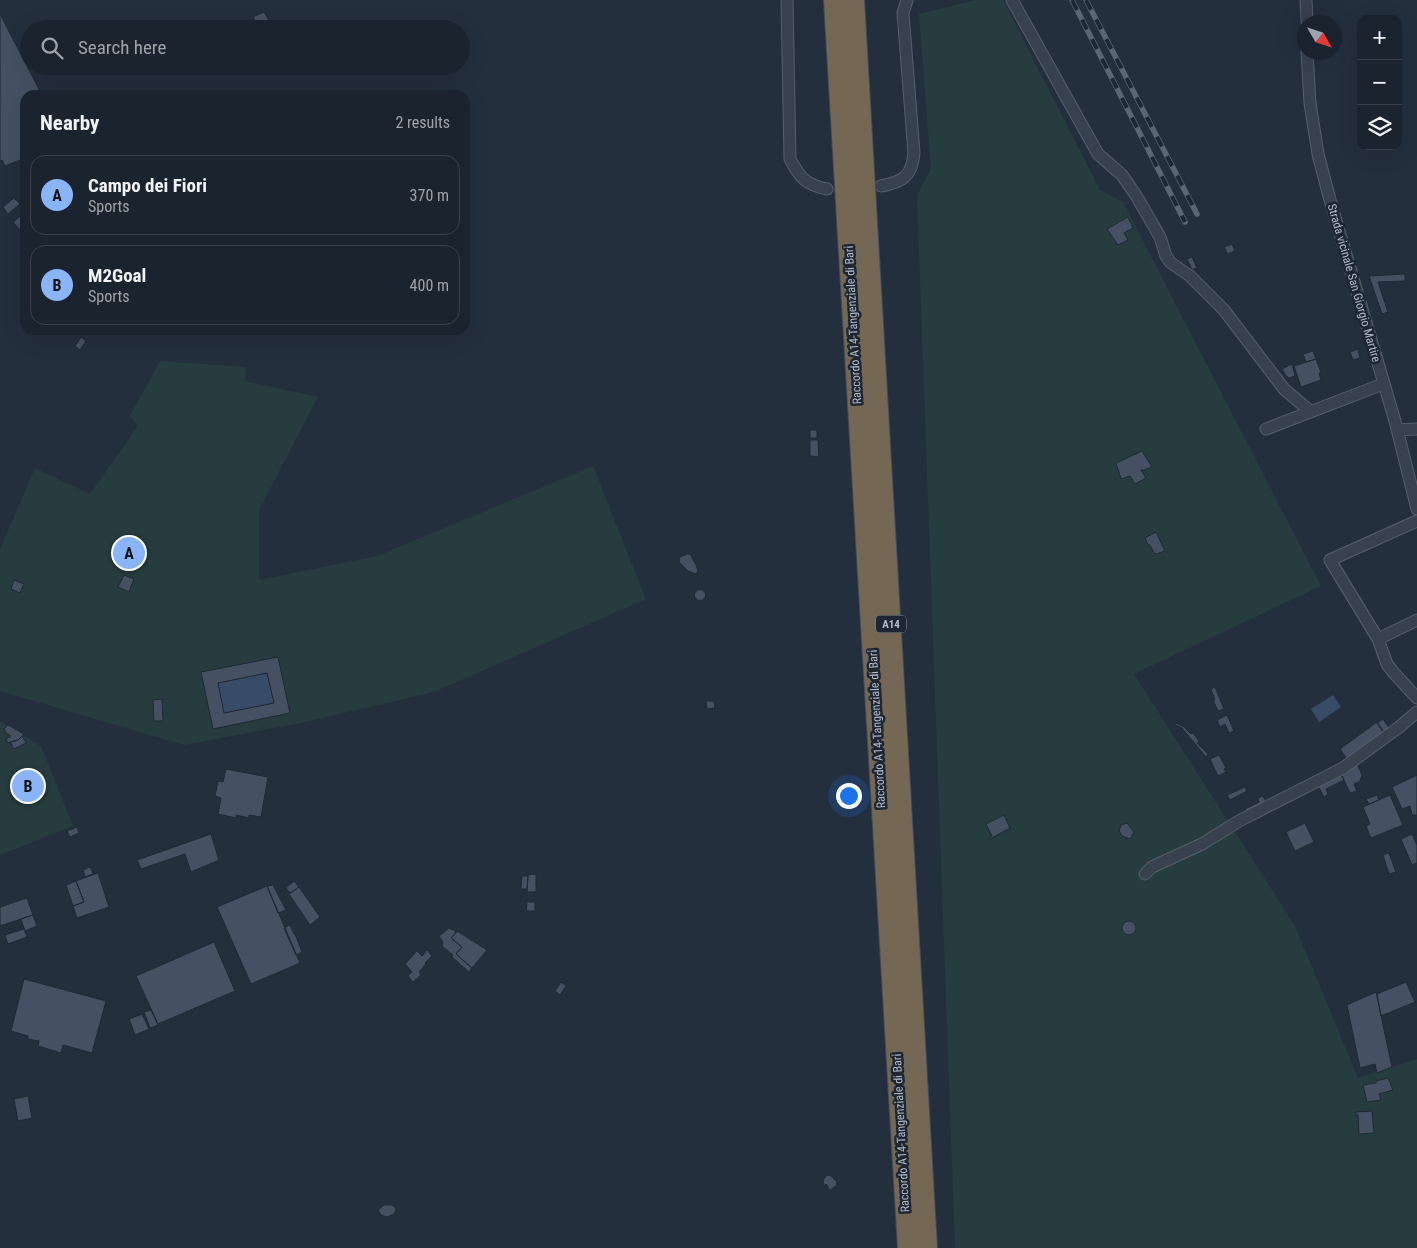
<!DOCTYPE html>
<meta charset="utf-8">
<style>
body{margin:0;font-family:"Roboto Condensed",sans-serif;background:#242b36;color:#f1f3f6}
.controls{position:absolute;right:15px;top:15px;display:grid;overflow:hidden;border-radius:10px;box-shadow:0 5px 20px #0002}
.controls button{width:45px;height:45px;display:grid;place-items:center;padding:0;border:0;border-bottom:1px solid #39404a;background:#1b232e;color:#f1f3f6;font:25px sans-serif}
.compass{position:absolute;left:1297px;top:15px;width:45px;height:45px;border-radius:50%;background:#1b232e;box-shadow:0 5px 20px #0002;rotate:129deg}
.you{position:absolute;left:848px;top:795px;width:18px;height:18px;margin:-12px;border:4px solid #fff;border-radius:50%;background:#1a73e8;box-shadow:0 0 0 8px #1a73e833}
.badge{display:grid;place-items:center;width:32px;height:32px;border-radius:50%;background:#8ab4f8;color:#111;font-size:16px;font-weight:700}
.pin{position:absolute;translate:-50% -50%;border:2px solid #fff;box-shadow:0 1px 5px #0006}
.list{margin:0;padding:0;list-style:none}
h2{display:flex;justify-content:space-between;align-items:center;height:65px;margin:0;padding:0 20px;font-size:21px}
h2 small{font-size:16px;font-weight:400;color:#a0a4aa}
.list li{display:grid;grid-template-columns:32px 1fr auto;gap:15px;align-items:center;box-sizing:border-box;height:80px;margin:0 10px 10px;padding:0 10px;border:1px solid #39404a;border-radius:15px}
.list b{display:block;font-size:19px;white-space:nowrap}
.list p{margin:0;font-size:16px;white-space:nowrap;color:#a0a4aa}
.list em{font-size:16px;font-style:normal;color:#a0a4aa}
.icon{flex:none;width:28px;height:28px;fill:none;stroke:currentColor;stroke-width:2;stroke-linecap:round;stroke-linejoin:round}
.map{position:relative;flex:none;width:1417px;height:1248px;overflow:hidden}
.search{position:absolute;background:#1b232e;box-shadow:0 5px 20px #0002;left:20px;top:20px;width:450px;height:55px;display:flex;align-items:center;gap:12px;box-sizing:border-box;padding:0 18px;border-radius:28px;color:#a0a4aa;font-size:19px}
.panel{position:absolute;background:#1b232e;box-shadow:0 5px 20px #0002;left:20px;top:90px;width:450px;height:245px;border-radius:15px}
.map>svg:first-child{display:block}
.green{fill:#263c3f}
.water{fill:#394c67}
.building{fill:#455162;stroke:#1f2835;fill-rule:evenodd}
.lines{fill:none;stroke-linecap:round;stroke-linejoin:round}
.minor-casing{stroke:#565f6c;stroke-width:13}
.motorway-casing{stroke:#434c59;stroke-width:22}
.minor{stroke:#38414e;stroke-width:11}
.motorway{stroke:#746855;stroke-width:20}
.rail-casing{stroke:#5a6575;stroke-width:5.5}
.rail{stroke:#1d2633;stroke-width:4;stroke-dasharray:11;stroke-linecap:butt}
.labels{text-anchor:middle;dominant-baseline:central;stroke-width:5;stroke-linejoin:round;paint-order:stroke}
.shield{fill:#1d2633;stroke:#878f9c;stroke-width:1}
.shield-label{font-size:11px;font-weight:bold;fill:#b4bcc9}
.street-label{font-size:12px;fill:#b4bcc9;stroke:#1d2633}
</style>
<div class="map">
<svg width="1417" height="1248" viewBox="0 0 1417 1248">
<rect width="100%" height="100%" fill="#242f3e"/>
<path class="green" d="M 976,0 L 1003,0 L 1100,190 L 1123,202 L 1321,586 L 1134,674 L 1295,926 L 1358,1078 L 1417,1059 L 1417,1248 L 955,1248 L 917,195 L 931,169 L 919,14 Z
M 160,361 L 246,367 L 245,381 L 318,397 L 259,510 L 259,580 L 377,556 L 593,466 L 646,599 L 434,692 L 301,723 L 184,745 L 0,691 L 0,549 L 35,468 L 90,494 L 138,426 L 130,416 Z
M 0,721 L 41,746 L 73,826 L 0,855 Z"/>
<path class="water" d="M 267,673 L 274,703 L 224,713 L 218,683 Z
M 1333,695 L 1341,707 L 1319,722 L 1311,709 Z"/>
<path class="building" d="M 264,12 L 274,29 L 247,29 L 246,26 L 256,22 L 253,17 Z
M 0,14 L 42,95 L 25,95 L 25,158 L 5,166 L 2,160 L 0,161 Z
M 14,198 L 20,204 L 8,214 L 3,207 Z
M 25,212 L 25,236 L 13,222 Z
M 1128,217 L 1133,228 L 1124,233 L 1128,240 L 1118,245 L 1107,229 Z
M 1232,244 L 1235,251 L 1228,254 L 1224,247 Z
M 1192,257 L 1197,268 L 1192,270 L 1187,259 Z
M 1405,274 L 1405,281 L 1378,282 L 1388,312 L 1382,314 L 1369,276 Z
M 81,337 L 86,341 L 80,350 L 75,346 Z
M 1358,349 L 1360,358 L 1353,360 L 1350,352 Z
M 1313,351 L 1316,359 L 1306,362 L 1303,354 Z
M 1316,359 L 1321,373 L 1319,373 L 1321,380 L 1301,387 L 1294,366 Z
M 1292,364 L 1295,376 L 1289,378 L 1286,376 L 1282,369 Z
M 810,430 L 817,430 L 817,438 L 810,438 Z
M 810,440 L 818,440 L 819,457 L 810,456 Z
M 1142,451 L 1152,467 L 1144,470 L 1141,470 L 1146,478 L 1135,484 L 1130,476 L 1121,479 L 1116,463 Z
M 1156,532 L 1165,551 L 1156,554 L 1154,553 L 1150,545 L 1148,545 L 1145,538 Z
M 687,554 L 690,554 L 696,565 L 698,571 L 696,574 L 688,571 L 679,562 L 680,557 Z
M 124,575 L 134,579 L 129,592 L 118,587 Z
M 14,580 L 24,584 L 20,593 L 11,589 Z
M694.5 595a5.5 5.5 0 1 1 11 0a5.5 5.5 0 1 1-11 0Z
M 278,657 L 290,713 L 213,729 L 201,672 ZM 267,673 L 274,703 L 224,713 L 218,683 Z
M 1215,687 L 1224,709 L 1218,711 L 1213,700 L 1215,700 L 1211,689 Z
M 162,699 L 163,721 L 154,721 L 153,700 Z
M 706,701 L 714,701 L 715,708 L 707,709 Z
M 1227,715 L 1234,731 L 1229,733 L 1225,724 L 1220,727 L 1217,720 Z
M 1383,719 L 1389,728 L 1383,732 L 1377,723 Z
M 1377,722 L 1384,732 L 1347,759 L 1340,749 Z
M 1176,723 L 1184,727 L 1191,734 L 1193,733 L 1199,741 L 1197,743 L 1208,754 L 1206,757 L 1182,728 L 1174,724 Z
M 8,725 L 24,734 L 18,740 L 8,743 L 6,739 L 11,736 L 6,733 L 4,729 Z
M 22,736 L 26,743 L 14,749 L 10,742 L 18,740 Z
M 1219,755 L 1226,768 L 1224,769 L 1226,772 L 1218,776 L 1210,759 Z
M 1357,763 L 1362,775 L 1360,781 L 1354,784 L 1357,791 L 1350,793 L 1341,774 Z
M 226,769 L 268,777 L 261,817 L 249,815 L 249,818 L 236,815 L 236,818 L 218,814 L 221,798 L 215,796 L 218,781 L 223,782 Z
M 1341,774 L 1344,780 L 1326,789 L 1328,794 L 1324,797 L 1318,786 Z
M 1417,775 L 1417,815 L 1412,815 L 1410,806 L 1402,809 L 1392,787 Z
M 1245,787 L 1247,791 L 1230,800 L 1227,795 Z
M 1377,795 L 1379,800 L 1369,804 L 1366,799 Z
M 1390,795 L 1403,825 L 1371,838 L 1366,826 L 1370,824 L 1363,807 Z
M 1263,796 L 1267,804 L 1247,814 L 1245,809 L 1259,802 L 1258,798 Z
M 1004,815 L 1010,828 L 990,839 L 989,837 L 992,836 L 986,824 Z
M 1127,823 L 1134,832 L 1130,839 L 1122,836 L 1119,831 L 1121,825 Z
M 1305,823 L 1314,842 L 1295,851 L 1286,832 Z
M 77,827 L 79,833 L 70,837 L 67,831 Z
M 211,834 L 219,860 L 191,872 L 185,854 L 141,869 L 137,860 Z
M 1412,834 L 1417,845 L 1417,863 L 1412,865 L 1401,839 Z
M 1389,853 L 1396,872 L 1389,874 L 1383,855 Z
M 90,867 L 93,873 L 95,873 L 85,877 L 83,870 Z
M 98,873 L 109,907 L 77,918 L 73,906 L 84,902 L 76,881 Z
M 536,874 L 536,892 L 527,892 L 528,875 Z
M 522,876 L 528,876 L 527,889 L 521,889 Z
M 76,881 L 84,902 L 73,906 L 66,885 Z
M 294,881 L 299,887 L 290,893 L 286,888 Z
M 273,885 L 286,910 L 278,913 L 267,886 Z
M 267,886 L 300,963 L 251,984 L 217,907 Z
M 299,887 L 320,917 L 310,925 L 289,894 Z
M 27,898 L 33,915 L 0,926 L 0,907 Z
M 527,902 L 535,902 L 535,911 L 526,911 Z
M 33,915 L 37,926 L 25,931 L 21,919 Z
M1122 928a7 7 0 1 1 14 0a7 7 0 1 1-14 0Z
M 290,925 L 294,934 L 295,934 L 302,952 L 296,955 L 284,928 Z
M 449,928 L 457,932 L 451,938 L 462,947 L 456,954 L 472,968 L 469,972 L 452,957 L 453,955 L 442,946 L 443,942 L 439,936 Z
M 24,929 L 27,937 L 8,944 L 5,935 Z
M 457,931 L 487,950 L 472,968 L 456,954 L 462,947 L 451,938 Z
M 214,942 L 235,991 L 158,1024 L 136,976 Z
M 427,950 L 432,956 L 425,963 L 426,964 L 419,972 L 421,975 L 413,982 L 408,976 L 412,972 L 405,964 L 417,951 L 422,956 Z
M 24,979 L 106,1001 L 92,1053 L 63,1045 L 61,1053 L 38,1046 L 39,1041 L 28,1039 L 28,1036 L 11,1031 Z
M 561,982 L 566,986 L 560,995 L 555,991 Z
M 1406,982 L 1415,1002 L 1381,1016 L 1377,994 Z
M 1376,992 L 1392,1067 L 1377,1073 L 1375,1064 L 1360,1068 L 1347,1005 Z
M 151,1010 L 158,1025 L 150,1028 L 144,1012 Z
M 142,1014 L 149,1029 L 135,1035 L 129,1019 Z
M 1388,1078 L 1393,1090 L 1379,1094 L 1381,1100 L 1367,1102 L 1363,1085 L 1376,1083 L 1376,1081 Z
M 28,1096 L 32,1118 L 18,1121 L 14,1099 Z
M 1372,1111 L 1374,1133 L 1359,1134 L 1358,1115 L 1356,1116 L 1356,1112 Z
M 827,1175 L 831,1176 L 837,1182 L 836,1186 L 830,1190 L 828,1189 L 828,1186 L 826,1184 L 824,1186 L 823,1180 Z
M 384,1205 L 392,1205 L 395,1207 L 396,1210 L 394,1214 L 387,1217 L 381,1215 L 378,1210 Z"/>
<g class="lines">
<g class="minor-casing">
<path id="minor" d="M 787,0 L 790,159 C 800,178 806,185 827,189
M 1012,0 L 1098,154 L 1122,175 L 1137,197 L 1160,237 L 1166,256 L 1171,263 L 1190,276 L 1224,310 L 1284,389 L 1311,412
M 1306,0 L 1307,22
M 1307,52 L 1310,103 L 1318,154 L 1330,200 L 1395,421 L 1417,509
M 881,186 C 903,182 912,176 914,153 L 903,13 L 907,0
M 1266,429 L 1383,384
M 1397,430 L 1417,429
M 1417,521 L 1330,560 L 1378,639 L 1387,664 L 1393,672 L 1417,698
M 1378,639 L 1417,620
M 1145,874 L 1152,867 L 1202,844 L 1239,821 L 1343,768 L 1398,728 L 1417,712"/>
</g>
<g class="motorway-casing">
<path id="motorway" d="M 834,0 L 908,1248
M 854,0 L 927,1248"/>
</g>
<use href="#minor" class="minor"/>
<use href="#motorway" class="motorway"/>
<g class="rail-casing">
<path id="rail" d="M 1072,0 L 1185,222
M 1086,0 L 1197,214"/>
</g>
<use href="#rail" class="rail"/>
</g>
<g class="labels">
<rect class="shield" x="876" y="615.5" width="30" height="17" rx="4"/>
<g class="shield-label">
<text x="891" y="624">A14</text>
</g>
<g class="street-label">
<text transform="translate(1354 283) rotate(74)">Strada vicinale San Giorgio Martire</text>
<text transform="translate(853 325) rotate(-93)">Raccordo A14-Tangenziale di Bari</text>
<text transform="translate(877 729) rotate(-93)">Raccordo A14-Tangenziale di Bari</text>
<text transform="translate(901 1133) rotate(-93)">Raccordo A14-Tangenziale di Bari</text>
</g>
</g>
</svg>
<div class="controls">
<button>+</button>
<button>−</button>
<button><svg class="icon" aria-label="layers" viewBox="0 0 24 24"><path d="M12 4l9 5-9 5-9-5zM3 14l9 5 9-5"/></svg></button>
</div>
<svg class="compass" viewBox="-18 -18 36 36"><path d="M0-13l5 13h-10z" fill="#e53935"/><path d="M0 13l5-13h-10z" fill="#a0a4aa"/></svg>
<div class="you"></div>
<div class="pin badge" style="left:129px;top:553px">A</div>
<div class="pin badge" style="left:28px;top:786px">B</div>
<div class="search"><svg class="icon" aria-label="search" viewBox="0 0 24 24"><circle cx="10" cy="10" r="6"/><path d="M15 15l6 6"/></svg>Search here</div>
<section class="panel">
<h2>Nearby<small>2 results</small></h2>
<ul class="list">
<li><span class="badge">A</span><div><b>Campo dei Fiori</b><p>Sports</p></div><em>370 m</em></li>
<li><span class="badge">B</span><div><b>M2Goal</b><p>Sports</p></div><em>400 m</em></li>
</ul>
</section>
</div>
